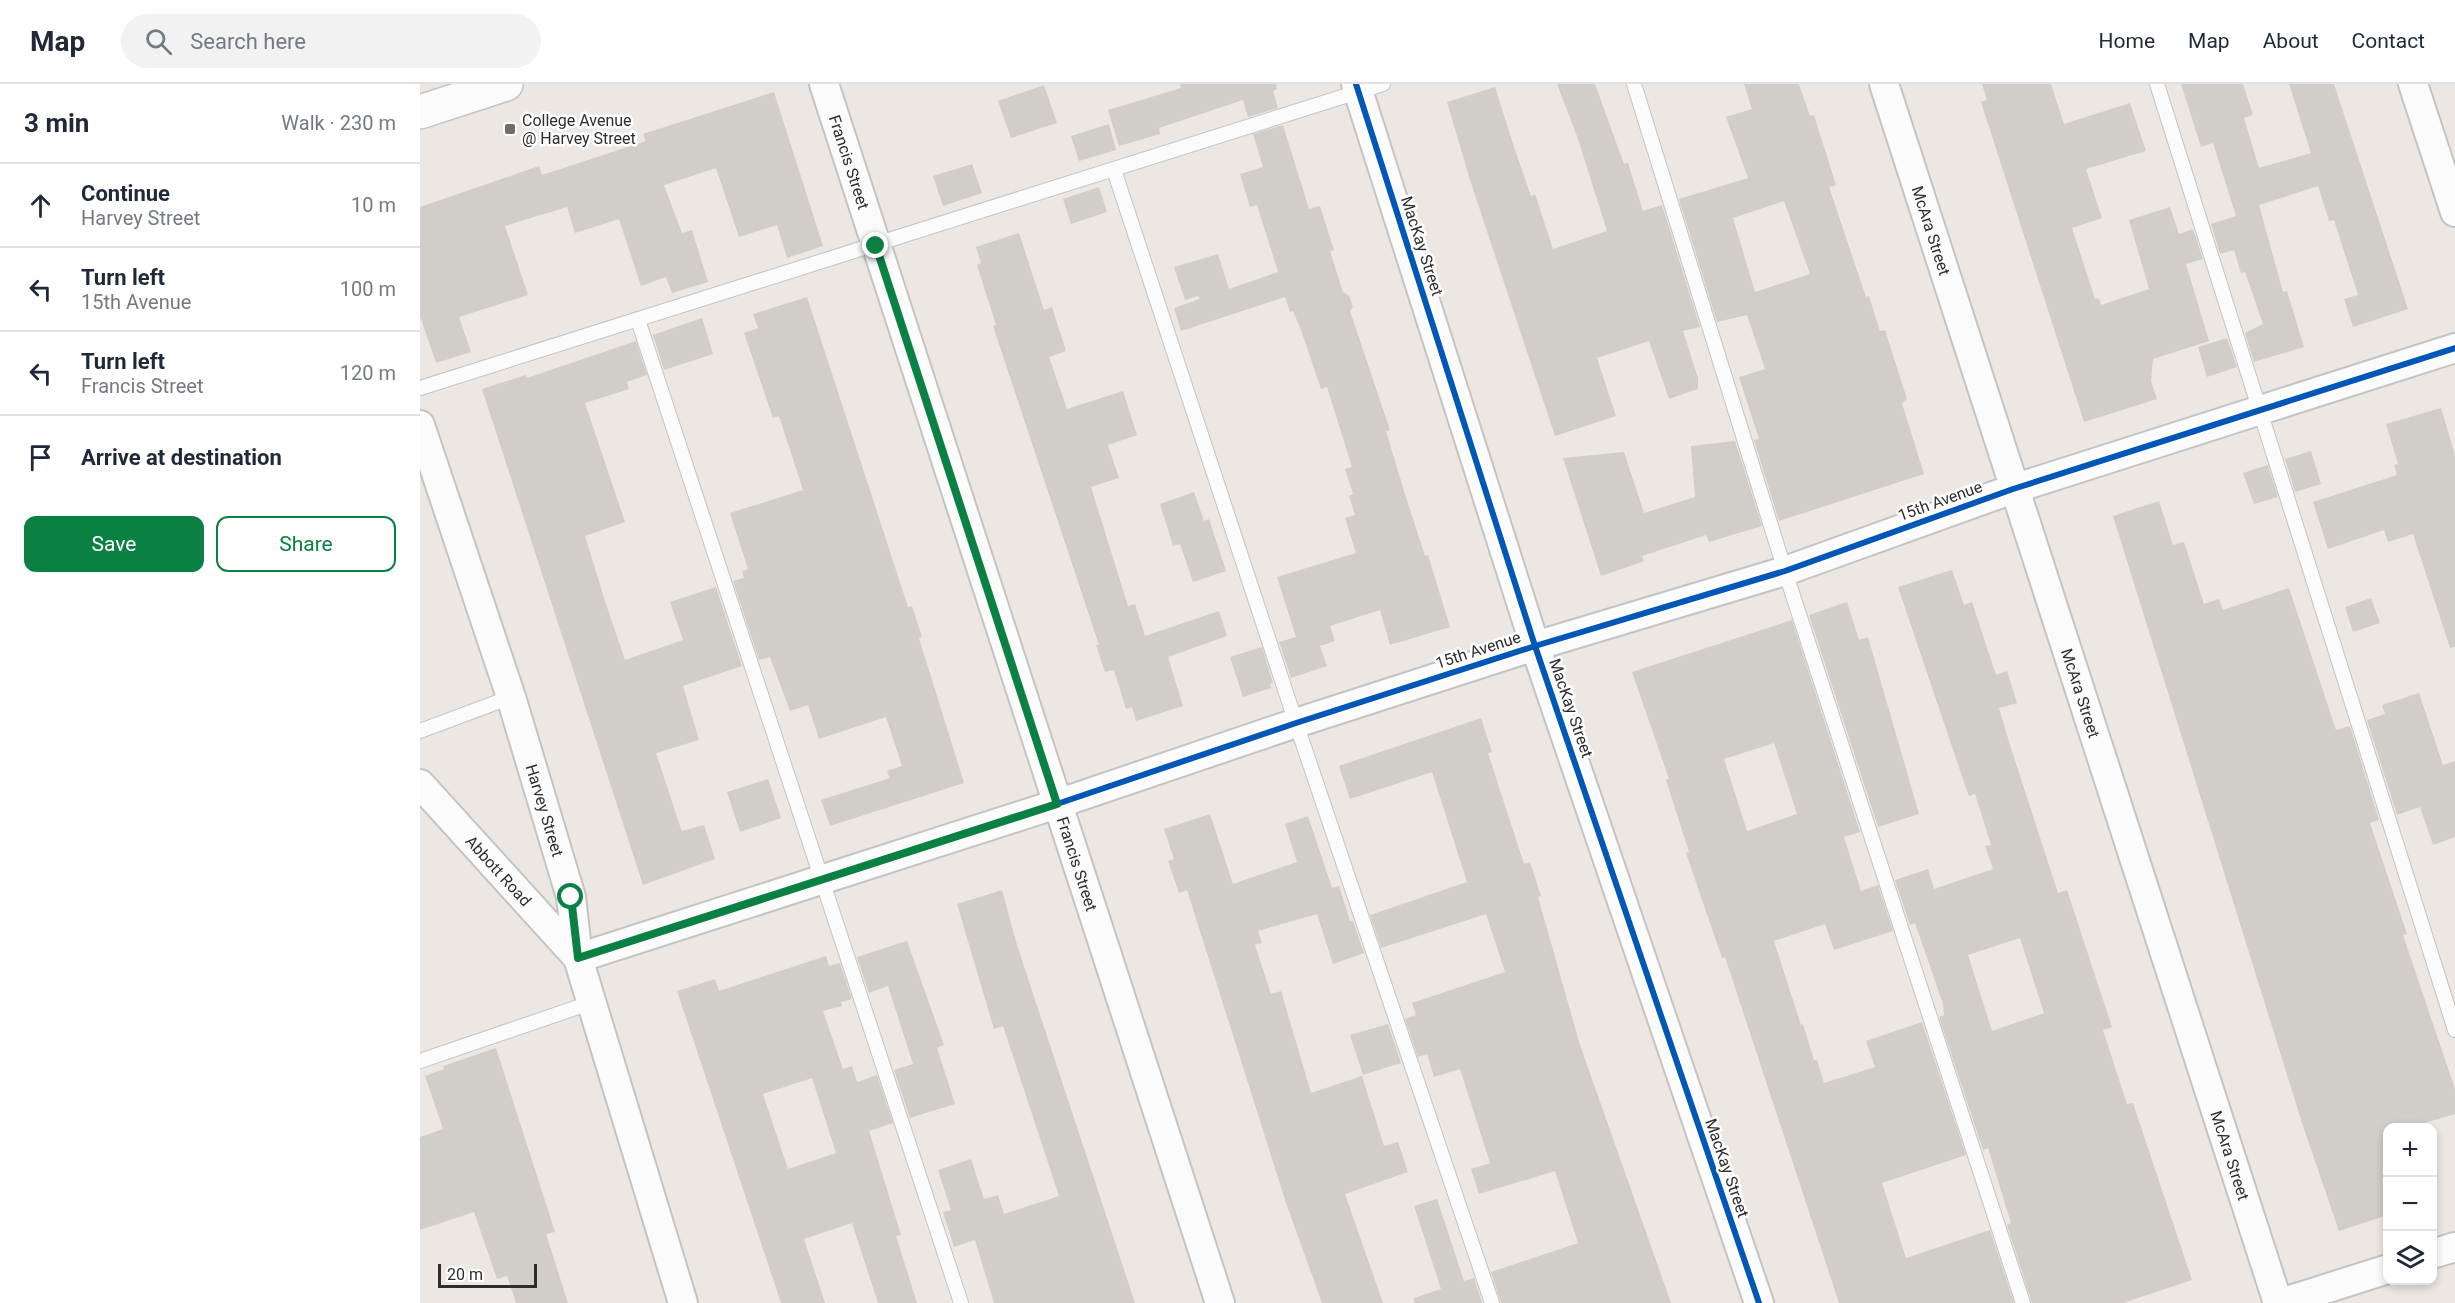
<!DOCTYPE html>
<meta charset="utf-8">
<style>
body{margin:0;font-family:Roboto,sans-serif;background:#f2f2f3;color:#1f2937}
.controls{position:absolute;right:18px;bottom:18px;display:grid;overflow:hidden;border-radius:12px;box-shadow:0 3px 9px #0003}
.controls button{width:54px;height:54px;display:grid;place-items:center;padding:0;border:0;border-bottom:2px solid #e0e1e3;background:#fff;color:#1f2937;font:30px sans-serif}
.scale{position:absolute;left:18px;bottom:15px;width:99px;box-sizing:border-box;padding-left:6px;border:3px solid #2d2d2d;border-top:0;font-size:16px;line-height:21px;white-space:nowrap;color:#2d2d2d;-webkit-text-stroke:4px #fff;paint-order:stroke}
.stop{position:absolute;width:18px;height:18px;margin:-14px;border:4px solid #0b8043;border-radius:50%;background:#fff}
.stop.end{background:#0b8043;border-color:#fff;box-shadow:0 2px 6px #0008}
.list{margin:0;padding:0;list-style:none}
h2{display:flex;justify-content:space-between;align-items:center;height:78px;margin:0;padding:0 24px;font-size:26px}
h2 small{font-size:20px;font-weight:400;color:#747a83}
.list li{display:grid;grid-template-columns:39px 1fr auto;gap:18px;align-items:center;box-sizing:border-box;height:84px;padding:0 24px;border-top:2px solid #e0e1e3}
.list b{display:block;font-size:22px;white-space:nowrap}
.list p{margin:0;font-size:20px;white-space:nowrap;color:#747a83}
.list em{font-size:20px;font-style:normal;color:#747a83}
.actions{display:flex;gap:12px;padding:18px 24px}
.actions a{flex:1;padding:14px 0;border:2px solid #0b8043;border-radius:12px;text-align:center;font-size:21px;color:#0b8043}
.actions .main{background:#0b8043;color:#fff}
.icon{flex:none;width:33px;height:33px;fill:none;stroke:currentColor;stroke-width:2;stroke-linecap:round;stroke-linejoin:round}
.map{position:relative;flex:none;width:2035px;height:1219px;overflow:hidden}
header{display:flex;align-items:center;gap:36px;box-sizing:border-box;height:84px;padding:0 30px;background:#fff;border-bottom:2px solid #e0e1e3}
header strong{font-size:28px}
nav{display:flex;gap:33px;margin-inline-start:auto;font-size:21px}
.search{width:420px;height:54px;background:#f2f2f3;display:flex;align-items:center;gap:15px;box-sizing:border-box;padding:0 21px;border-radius:33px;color:#747a83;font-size:22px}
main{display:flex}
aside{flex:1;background:#fff}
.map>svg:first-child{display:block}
.building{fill:#d1cdc9;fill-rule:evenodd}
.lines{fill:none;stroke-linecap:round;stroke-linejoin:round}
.lane-casing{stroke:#c5c4c3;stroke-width:16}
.street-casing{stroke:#c5c4c3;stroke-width:32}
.secondary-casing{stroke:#c5c4c3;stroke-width:36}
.lane{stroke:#fcfbfb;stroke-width:14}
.street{stroke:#fcfbfb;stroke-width:28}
.secondary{stroke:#fcfbfb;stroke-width:33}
.cycleway-casing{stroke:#fff;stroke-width:10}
.cycleway{stroke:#0057b8;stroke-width:6}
.route{stroke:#0b8043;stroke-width:8}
.poi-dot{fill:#706e6c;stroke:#fff;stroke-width:2}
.labels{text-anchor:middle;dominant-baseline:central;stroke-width:5;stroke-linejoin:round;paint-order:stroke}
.poi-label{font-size:16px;fill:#2d2d2d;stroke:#fff;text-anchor:start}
.street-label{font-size:16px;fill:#2d2d2d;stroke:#fff}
</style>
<header>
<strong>Map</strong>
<div class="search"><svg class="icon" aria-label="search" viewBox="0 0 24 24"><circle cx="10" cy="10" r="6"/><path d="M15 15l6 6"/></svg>Search here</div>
<nav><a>Home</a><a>Map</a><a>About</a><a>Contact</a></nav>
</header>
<main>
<aside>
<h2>3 min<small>Walk · 230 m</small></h2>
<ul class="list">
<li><svg class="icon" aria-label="ahead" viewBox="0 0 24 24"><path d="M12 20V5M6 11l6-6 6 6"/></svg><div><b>Continue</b><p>Harvey Street</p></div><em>10 m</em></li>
<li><svg class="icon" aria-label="left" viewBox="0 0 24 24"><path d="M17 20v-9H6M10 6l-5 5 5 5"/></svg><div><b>Turn left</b><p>15th Avenue</p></div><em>100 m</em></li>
<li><svg class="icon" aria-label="left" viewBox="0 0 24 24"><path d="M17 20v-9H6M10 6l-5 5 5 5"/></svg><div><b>Turn left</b><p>Francis Street</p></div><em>120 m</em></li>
<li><svg class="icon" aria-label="arrive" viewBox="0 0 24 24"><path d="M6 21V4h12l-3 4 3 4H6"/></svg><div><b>Arrive at destination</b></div></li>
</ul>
<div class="actions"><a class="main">Save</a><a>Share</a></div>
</aside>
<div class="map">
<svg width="2035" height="1219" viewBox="0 0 2035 1219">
<rect width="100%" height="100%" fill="#ece7e2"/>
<path class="building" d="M 760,0 L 856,0 L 857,5 L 853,7 L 858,24 L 828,33 L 823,16 L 739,44 L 740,50 L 699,62 L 688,26 L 761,4 Z
M 1137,0 L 1175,0 L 1204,80 L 1208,79 L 1223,127 L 1242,121 L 1280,243 L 1263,247 L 1278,294 L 1278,305 L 1249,315 L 1229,257 L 1177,274 L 1196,332 L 1135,352 L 1050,96 L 1027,18 L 1075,3 L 1094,63 L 1111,112 L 1115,110 L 1133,165 L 1187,147 L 1158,55 Z
M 1324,0 L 1379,0 L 1390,32 L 1394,31 L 1416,101 L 1409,103 L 1446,213 L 1449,212 L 1460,247 L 1465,246 L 1487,315 L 1482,319 L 1504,390 L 1359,437 L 1334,356 L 1339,355 L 1319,293 L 1345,285 L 1327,231 L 1297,238 L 1259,115 L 1328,94 L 1306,33 L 1332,25 ZM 1364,117 L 1390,190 L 1335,208 L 1313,134 Z
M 1562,0 L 1631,0 L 1644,40 L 1710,19 L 1726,67 L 1666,85 L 1682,134 L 1652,144 L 1675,215 L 1679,214 L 1681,221 L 1729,205 L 1709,136 L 1750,123 L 1759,150 L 1773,145 L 1783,175 L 1766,180 L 1789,257 L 1733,275 L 1731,297 L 1737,315 L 1664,338 L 1561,18 L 1567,16 Z
M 1761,0 L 1823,0 L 1833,31 L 1824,34 L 1839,84 L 1891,69 L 1869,0 L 1914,0 L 1988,225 L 1933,243 L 1924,215 L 1938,211 L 1914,136 L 1909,137 L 1898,102 L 1839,121 L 1863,208 L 1867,207 L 1884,263 L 1834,278 L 1825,249 L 1843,240 L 1825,188 L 1821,189 L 1814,166 L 1800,170 L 1791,140 L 1816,132 L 1793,59 L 1781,63 Z
M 624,1 L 637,39 L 591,54 L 578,17 Z
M 354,8 L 403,162 L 367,174 L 357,141 L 319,153 L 296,84 L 244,101 L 262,149 L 272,146 L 288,198 L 252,209 L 246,193 L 221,202 L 199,135 L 155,149 L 147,123 L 85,142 L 108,211 L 39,233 L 51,268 L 16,279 L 0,232 L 0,123 L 119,82 L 122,91 L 226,57 L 223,50 Z
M 689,40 L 696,66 L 659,77 L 651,52 Z
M 863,41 L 889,125 L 900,122 L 914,166 L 910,167 L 923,208 L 929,212 L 933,223 L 930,227 L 970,346 L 966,347 L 984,407 L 1005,472 L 1008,471 L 1030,543 L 970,561 L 960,526 L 910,542 L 915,557 L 900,562 L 907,582 L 871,594 L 859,558 L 876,553 L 857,493 L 936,469 L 925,434 L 935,431 L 929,412 L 933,410 L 925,385 L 932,383 L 907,303 L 901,305 L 881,246 L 873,227 L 870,228 L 865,213 L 761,247 L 754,224 L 780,215 L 778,212 L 765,216 L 754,183 L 798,170 L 809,205 L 858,188 L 837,121 L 830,123 L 820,90 L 843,83 L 833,50 Z
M 552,80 L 562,109 L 523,122 L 513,92 Z
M 679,103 L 687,128 L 651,140 L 643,115 Z
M 599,149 L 624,226 L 632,223 L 646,267 L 629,273 L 647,325 L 703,307 L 717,351 L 688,361 L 699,394 L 671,403 L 708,522 L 715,520 L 725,552 L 799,527 L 807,552 L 748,573 L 763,622 L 716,637 L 712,623 L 706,625 L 694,586 L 685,588 L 676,561 L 679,561 L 573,242 L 576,241 L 557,181 L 561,179 L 556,163 Z
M 387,213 L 488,523 L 492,522 L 502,553 L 499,554 L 544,699 L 410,742 L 401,716 L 470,694 L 467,687 L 482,682 L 466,633 L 399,655 L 388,621 L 370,627 L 350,573 L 339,576 L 313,497 L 324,494 L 322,487 L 328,485 L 310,429 L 383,406 L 359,332 L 353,334 L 324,249 L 338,244 L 333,230 Z
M 282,234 L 293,270 L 244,286 L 233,251 Z
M 1807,254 L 1817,283 L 1787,293 L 1778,263 Z
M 216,257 L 227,291 L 207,298 L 209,305 L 165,319 L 205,438 L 165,452 L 185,517 L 205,576 L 263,556 L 250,518 L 296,503 L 322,582 L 263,602 L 279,656 L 236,669 L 261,745 L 262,747 L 284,741 L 295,775 L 223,801 L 62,305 L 106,291 L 107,294 Z
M 2021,324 L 2035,371 L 2035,563 L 2030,564 L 1993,450 L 1968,458 L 1964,446 L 1908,465 L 1893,418 L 1977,391 L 1974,381 L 1978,380 L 1966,340 Z
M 1315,357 L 1342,442 L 1289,458 L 1286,451 L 1222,472 L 1224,477 L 1219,479 L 1181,492 L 1143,374 L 1204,368 L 1224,429 L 1275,413 L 1271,362 Z
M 1891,367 L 1901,400 L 1875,408 L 1865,375 Z
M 1848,381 L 1858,413 L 1834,420 L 1823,389 Z
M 774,408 L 784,437 L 789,435 L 806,487 L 773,498 L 760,460 L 753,462 L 740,420 Z
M 1739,417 L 1753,461 L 1764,458 L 1784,520 L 1799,515 L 1803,526 L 1869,504 L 1916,646 L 1930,642 L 1959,736 L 1950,739 L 1987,850 L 1983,851 L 2035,1005 L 2035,1030 L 1988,1044 L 1968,1044 L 1968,1131 L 1919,1147 L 1883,1042 L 1693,432 Z
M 1532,486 L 1544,521 L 1552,518 L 1576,591 L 1587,587 L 1597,619 L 1579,624 L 1590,661 L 1638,809 L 1647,806 L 1692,943 L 1683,946 L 1707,1020 L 1713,1019 L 1772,1196 L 1703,1219 L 1612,1219 L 1587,1141 L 1591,1139 L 1568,1064 L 1563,1066 L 1519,933 L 1524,931 L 1523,920 L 1495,839 L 1490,841 L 1475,796 L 1508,785 L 1514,805 L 1573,785 L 1565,762 L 1571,761 L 1555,710 L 1549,712 L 1547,707 L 1478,503 ZM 1600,854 L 1624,929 L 1572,947 L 1548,871 Z
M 1951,514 L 1960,539 L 1933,548 L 1925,523 Z
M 1427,518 L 1439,556 L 1448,553 L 1499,730 L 1458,743 L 1389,531 Z
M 1372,536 L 1440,748 L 1424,753 L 1441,807 L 1458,801 L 1473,847 L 1414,866 L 1405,840 L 1354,857 L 1381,941 L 1383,940 L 1394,976 L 1397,976 L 1404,999 L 1455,983 L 1446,957 L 1502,938 L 1546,1071 L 1462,1099 L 1486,1174 L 1570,1146 L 1594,1219 L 1419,1219 L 1305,873 L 1302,874 L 1266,769 L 1269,768 L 1246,696 L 1249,695 L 1212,588 ZM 1354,659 L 1377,730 L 1327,747 L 1304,675 Z
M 842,563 L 853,599 L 850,600 L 851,604 L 823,613 L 810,573 Z
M 1999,609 L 2023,681 L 2035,677 L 2035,753 L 2013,761 L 2000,723 L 1977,731 L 1947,636 L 1965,630 L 1962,621 Z
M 1061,634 L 1072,668 L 1068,669 L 1104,780 L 1110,778 L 1121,812 L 1118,813 L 1160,961 L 1251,1219 L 1081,1219 L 1071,1188 L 1158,1159 L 1135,1087 L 1059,1110 L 1051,1085 L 1070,1079 L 1040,985 L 1014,993 L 1007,970 L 998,973 L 985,935 L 996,931 L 992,919 L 1085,888 L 1066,830 L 961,864 L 950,831 L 1047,798 L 1012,688 L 930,715 L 919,682 Z
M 348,695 L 361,734 L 320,748 L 307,708 Z
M 790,730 L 813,800 L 877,778 L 865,740 L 888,732 L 912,804 L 919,802 L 930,837 L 933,837 L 944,869 L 913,880 L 897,830 L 838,847 L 842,859 L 835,861 L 851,910 L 861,907 L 891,1009 L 942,992 L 964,1062 L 978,1058 L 988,1088 L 925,1110 L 963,1219 L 902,1219 L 866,1119 L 767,806 L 759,809 L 748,777 L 754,775 L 744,745 Z
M 582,806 L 597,861 L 715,1219 L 574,1219 L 555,1156 L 534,1163 L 523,1128 L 531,1126 L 518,1086 L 551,1075 L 564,1115 L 578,1111 L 584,1130 L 639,1112 L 583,942 L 574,945 L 537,820 Z
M 487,857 L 524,961 L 517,964 L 535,1020 L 490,1034 L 474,986 L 493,980 L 468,902 L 449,909 L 437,873 Z
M 406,872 L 409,882 L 420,879 L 432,915 L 421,918 L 422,922 L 403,927 L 423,985 L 432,982 L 437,998 L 457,991 L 473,1039 L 449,1047 L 481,1151 L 476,1152 L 497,1219 L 458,1219 L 432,1139 L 384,1155 L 405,1219 L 361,1219 L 257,907 L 295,895 L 299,907 ZM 392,994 L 416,1069 L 368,1085 L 343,1010 Z
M 968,940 L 981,979 L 943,991 L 930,951 Z
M 76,964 L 135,1148 L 126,1150 L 148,1219 L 96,1219 L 87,1192 L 77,1195 L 54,1128 L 0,1146 L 0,1053 L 23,1045 L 5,992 L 24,985 L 23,982 Z
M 1017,1115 L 1044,1197 L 1054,1194 L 1062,1219 L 994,1219 L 994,1214 L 1021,1205 L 994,1122 Z"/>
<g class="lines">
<g class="lane-casing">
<path id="lane" d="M 1214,0 L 1365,487 L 1603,1219
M 1737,0 L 2035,946
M 694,86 L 876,639 L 1072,1219
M 218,236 L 541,1219
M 0,304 L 963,0
M 0,647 L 91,613
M 0,977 L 173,918"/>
</g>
<g class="street-casing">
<g id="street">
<path id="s1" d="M 404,0 L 800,1219"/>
<path d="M 936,0 L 1115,562 L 1339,1219"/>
<path id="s2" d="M 1464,0 L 1858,1219"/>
<path d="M 1993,0 L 2035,128"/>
<path id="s3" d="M 0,341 L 91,613 L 151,813 L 158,874 L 263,1219"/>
<path id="s4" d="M 0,700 L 158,874"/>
<path d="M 158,874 L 637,720 L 876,639 L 1115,562 L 1365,487 L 1593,405 L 2035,264"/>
<path d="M 2012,1170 L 2035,1163"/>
<path d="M 1861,1219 L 1968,1185"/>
</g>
</g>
<g class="secondary-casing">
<path id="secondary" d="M 0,28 L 86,0"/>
</g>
<use href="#lane" class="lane"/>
<use href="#street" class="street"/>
<use href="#secondary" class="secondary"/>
<g class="cycleway-casing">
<path id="cycleway" d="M 936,0 L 1115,562 L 1339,1219
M 158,874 L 637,720 L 876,639 L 1115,562 L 1365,487 L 1593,405 L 2035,264"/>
</g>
<use href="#cycleway" class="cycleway"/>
</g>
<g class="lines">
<path class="route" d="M 151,813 L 158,874 L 637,720 L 456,162"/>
</g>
<rect class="poi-dot" x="84" y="39" width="12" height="12" rx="3"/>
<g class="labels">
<g class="poi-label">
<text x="102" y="36">College Avenue<tspan x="102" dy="18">@ Harvey Street</tspan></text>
</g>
<g class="street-label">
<text stroke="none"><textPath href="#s1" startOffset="82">Francis Street</textPath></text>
<text stroke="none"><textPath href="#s2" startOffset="154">McAra Street</textPath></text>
<text transform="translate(1002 162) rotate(72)">MacKay Street</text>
<text transform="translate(1520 417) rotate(-20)">15th Avenue</text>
<text transform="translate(1058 566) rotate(-18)">15th Avenue</text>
<text stroke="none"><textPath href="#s2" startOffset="640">McAra Street</textPath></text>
<text transform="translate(1151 624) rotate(71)">MacKay Street</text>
<text stroke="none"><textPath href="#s3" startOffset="405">Harvey Street</textPath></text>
<text stroke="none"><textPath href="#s1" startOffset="820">Francis Street</textPath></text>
<text stroke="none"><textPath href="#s4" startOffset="117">Abbott Road</textPath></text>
<text stroke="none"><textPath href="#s2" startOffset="1126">McAra Street</textPath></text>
<text transform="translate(1307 1084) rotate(71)">MacKay Street</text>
</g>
</g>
</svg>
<div class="controls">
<button>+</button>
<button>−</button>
<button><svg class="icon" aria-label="layers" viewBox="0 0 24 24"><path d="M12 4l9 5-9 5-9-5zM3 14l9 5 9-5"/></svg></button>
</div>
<div class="scale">20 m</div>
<div class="stop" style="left:151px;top:813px"></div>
<div class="stop end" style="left:456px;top:162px"></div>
</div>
</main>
